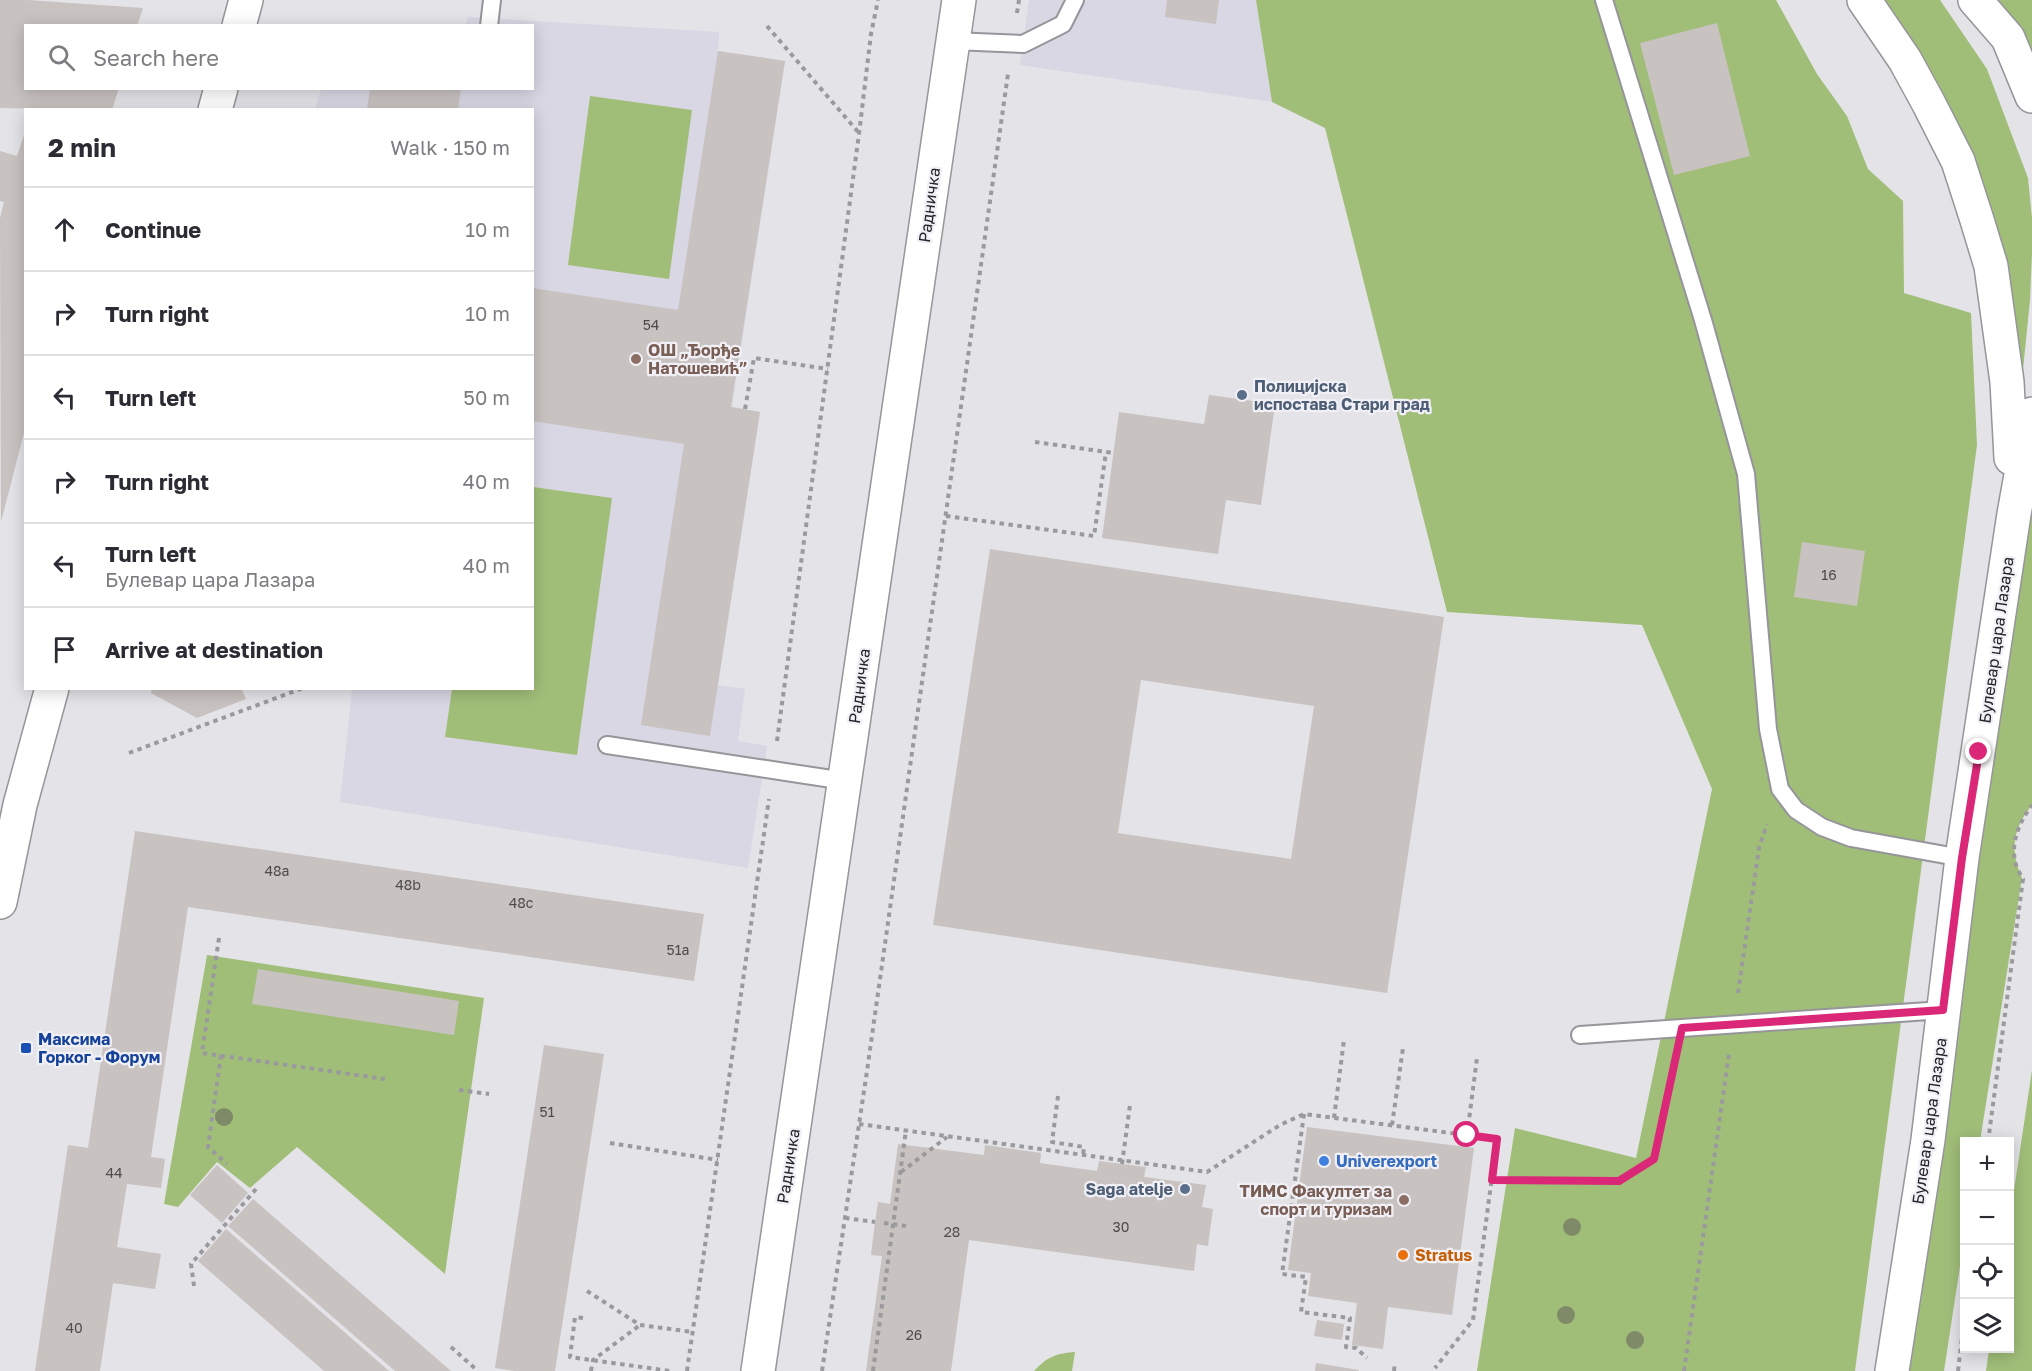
<!DOCTYPE html>
<meta charset="utf-8">
<style>
body{margin:0;font-family:"Golos Text",sans-serif;background:#f7f7f7;color:#2b2b33}
.controls{position:absolute;right:18px;bottom:18px;display:grid;overflow:hidden;border-radius:0px;box-shadow:0 3px 15px #0003}
.controls button{width:54px;height:54px;display:grid;place-items:center;padding:0;border:0;border-bottom:2px solid #e1e1e2;background:#fff;color:#2b2b33;font:30px sans-serif}
.stop{position:absolute;width:18px;height:18px;margin:-14px;border:4px solid #db2777;border-radius:50%;background:#fff}
.stop.end{background:#db2777;border-color:#fff;box-shadow:0 2px 6px #0008}
.list{margin:0;padding:0;list-style:none}
h2{display:flex;justify-content:space-between;align-items:center;height:78px;margin:0;padding:0 24px;font-size:26px}
h2 small{font-size:20px;font-weight:400;color:#7c7c81}
.list li{display:grid;grid-template-columns:39px 1fr auto;gap:18px;align-items:center;box-sizing:border-box;height:84px;padding:0 24px;border-top:2px solid #e1e1e2}
.list b{display:block;font-size:22px;white-space:nowrap}
.list p{margin:0;font-size:20px;white-space:nowrap;color:#7c7c81}
.list em{font-size:20px;font-style:normal;color:#7c7c81}
.icon{flex:none;width:33px;height:33px;fill:none;stroke:currentColor;stroke-width:2;stroke-linecap:round;stroke-linejoin:round}
.map{position:relative;flex:none;width:2032px;height:1371px;overflow:hidden}
.search{position:absolute;background:#fff;box-shadow:0 3px 15px #0003;left:24px;top:24px;width:510px;height:66px;display:flex;align-items:center;gap:15px;box-sizing:border-box;padding:0 21px;border-radius:0px;color:#7c7c81;font-size:22px}
.panel{position:absolute;background:#fff;box-shadow:0 3px 15px #0003;left:24px;top:108px;width:510px;height:582px;border-radius:0px}
.map>svg:first-child{display:block}
.built{fill:#d8d7e3}
.green{fill:#a1be79}
.building{fill:#c8c2c0;fill-rule:evenodd}
.lines{fill:none;stroke-linecap:round;stroke-linejoin:round}
.lane-casing{stroke:#95959a;stroke-width:20}
.street-casing{stroke:#95959a;stroke-width:36}
.secondary-casing{stroke:#95959a;stroke-width:36}
.path{stroke:#9a9a9d;stroke-width:4;stroke-dasharray:4.5 4.5;stroke-linecap:butt}
.lane{stroke:#fff;stroke-width:16}
.street{stroke:#fff;stroke-width:33}
.secondary{stroke:#fff;stroke-width:33}
.tree{fill:#7f8a68}
.route{stroke:#db2777;stroke-width:8}
.education-dot{fill:#8d6e63;stroke:#f1f0f6;stroke-width:2}
.service-dot{fill:#5c6f8a;stroke:#f1f0f6;stroke-width:2}
.transit-dot{fill:#1a4fb4;stroke:#f1f0f6;stroke-width:2}
.shop-dot{fill:#3f7fe0;stroke:#f1f0f6;stroke-width:2}
.food-dot{fill:#e8710a;stroke:#f1f0f6;stroke-width:2}
.labels{text-anchor:middle;dominant-baseline:central;stroke-width:4.5;stroke-linejoin:round;paint-order:stroke}
.number-label{font-size:14px;fill:#4e4c4d}
.street-label{font-size:16px;fill:#252527;stroke:#f1f0f6}
.education-label{font-size:16px;font-weight:bold;fill:#785e54;stroke:#f1f0f6;text-anchor:start}
.service-label{font-size:16px;font-weight:bold;fill:#4e5e75;stroke:#f1f0f6;text-anchor:start}
.transit-label{font-size:16px;font-weight:bold;fill:#164399;stroke:#f1f0f6;text-anchor:start}
.shop-label{font-size:16px;font-weight:bold;fill:#366cbe;stroke:#f1f0f6;text-anchor:start}
.food-label{font-size:16px;font-weight:bold;fill:#c56008;stroke:#f1f0f6;text-anchor:start}
</style>
<div class="map">
<svg width="2032" height="1371" viewBox="0 0 2032 1371">
<rect width="100%" height="100%" fill="#e4e3e8"/>
<path class="built" d="M 1029,0 L 1256,0 L 1272,102 L 1020,65 Z
M 468,17 L 719,32 L 718,51 L 785,61 L 732,407 L 760,412 L 718,685 L 745,689 L 738,741 L 767,746 L 748,868 L 340,802 L 352,689 L 532,688 L 532,110 L 315,110 L 321,89 L 532,88 L 532,26 L 465,25 Z"/>
<path class="green" d="M 1256,0 L 1776,0 L 1817,74 L 1847,116 L 1868,169 L 1903,201 L 1904,293 L 1971,313 L 1977,445 L 1855,1371 L 1477,1371 L 1515,1128 L 1636,1158 L 1712,789 L 1642,625 L 1447,612 L 1325,128 L 1272,102 Z
M 1882,0 L 1940,0 L 1987,69 L 2028,178 L 2032,218 L 2032,253 L 2030,300 L 2021,390 L 2015,357 Z
M 1968,0 L 2032,0 L 2032,90 Z
M 590,96 L 692,110 L 669,279 L 568,265 Z
M 2032,414 L 2032,805 C 2012,830 2010,850 2022,878 L 1980,1141 L 1964,1142 L 1964,1240 L 1944,1371 L 1895,1371 Z
M 533,487 L 612,498 L 577,755 L 445,737 L 452,689 L 532,688 Z
M 207,955 L 484,998 L 445,1274 L 297,1147 L 250,1188 L 217,1162 L 178,1207 L 164,1204 Z
M 2032,1070 L 2032,1371 L 1986,1371 L 1989,1349 L 2010,1348 L 2010,1217 Z
M 1075,1352 L 1072,1371 L 1034,1371 C 1047,1357 1057,1353 1075,1352 Z"/>
<path class="building" d="M 0,0 L 27,0 L 143,8 L 137,26 L 26,26 L 26,88 L 119,88 L 112,110 L 0,108 Z
M 1167,0 L 1219,0 L 1216,24 L 1165,17 Z
M 1717,23 L 1750,156 L 1674,175 L 1640,43 Z
M 718,51 L 785,61 L 731,407 L 760,412 L 710,736 L 641,725 L 684,444 L 532,421 L 532,288 L 678,310 Z
M 370,88 L 461,88 L 458,110 L 367,110 Z
M 26,129 L 26,425 L 1,522 L 0,218 L 4,202 L 0,201 L 0,151 L 17,156 Z
M 1209,395 L 1275,404 L 1261,505 L 1226,500 L 1218,554 L 1102,538 L 1119,412 L 1204,424 Z
M 1802,542 L 1865,551 L 1857,606 L 1794,597 Z
M 990,549 L 1444,617 L 1387,993 L 933,925 ZM 1141,680 L 1314,706 L 1291,859 L 1118,833 Z
M 152,688 L 241,688 L 246,699 L 197,718 L 151,693 Z
M 135,831 L 704,914 L 694,981 L 188,907 L 151,1157 L 165,1159 L 161,1188 L 127,1184 L 117,1247 L 161,1254 L 155,1289 L 113,1283 L 100,1371 L 35,1371 L 68,1145 L 88,1148 Z
M 258,969 L 459,1001 L 454,1035 L 252,1004 Z
M 544,1045 L 604,1054 L 555,1371 L 515,1371 L 495,1368 Z
M 1307,1127 L 1474,1148 L 1452,1315 L 1388,1307 L 1383,1349 L 1352,1345 L 1357,1303 L 1308,1296 L 1311,1273 L 1288,1270 Z
M 898,1144 L 984,1155 L 985,1145 L 1041,1153 L 1040,1163 L 1097,1171 L 1099,1161 L 1146,1167 L 1144,1177 L 1206,1185 L 1202,1207 L 1213,1209 L 1208,1246 L 1197,1244 L 1194,1271 L 969,1240 L 951,1371 L 866,1371 L 882,1256 L 871,1255 L 875,1222 L 878,1202 L 890,1204 Z
M 217,1165 L 248,1193 L 222,1223 L 190,1195 Z
M 253,1199 L 451,1371 L 395,1371 L 228,1226 Z
M 226,1229 L 389,1371 L 324,1371 L 198,1261 Z
M 1317,1320 L 1344,1324 L 1342,1340 L 1314,1336 Z
M 1316,1363 L 1359,1370 L 1359,1371 L 1315,1371 Z"/>
<g class="lines">
<g class="lane-casing">
<path id="lane" d="M 1604,0 L 1703,320 L 1746,474 L 1768,729 L 1780,789 L 1796,810 L 1822,827 L 1851,838 L 1962,858
M 489,26 L 492,0
M 953,41 L 1023,44 L 1063,24 L 1075,0
M 607,745 L 845,781
M 1580,1035 L 1943,1010"/>
</g>
<g class="street-casing">
<path id="street" d="M 758,1371 L 959,0"/>
</g>
<g class="secondary-casing">
<path id="secondary" d="M 1864,0 L 1905,60 L 1929,104 L 1958,161 L 1977,220 L 1991,266 L 2007,382 L 2011,458
M 1975,0 L 2008,38 L 2032,96
M 239,26 L 246,0
M 215,110 L 221,88
M 0,902 L 20,805 L 52,688
M 1892,1371 L 1928,1140 L 1962,858 L 2014,514 L 2032,414"/>
</g>
<path class="path" d="M 1017,13 L 1019,0
M 767,26 L 859,133
M 745,409 L 754,358 L 828,369
M 1035,442 L 1114,453
M 946,516 L 1094,536 L 1106,452
M 777,741 L 859,134 L 871,34 L 878,0
M 129,753 L 303,688
M 219,938 L 202,1053 L 385,1079
M 1738,993 L 1759,848 L 1767,824
M 221,1055 L 208,1147 L 227,1164
M 459,1090 L 489,1094
M 1058,1096 L 1052,1142 L 1084,1147 L 1083,1155
M 1304,1114 L 1282,1274 L 1306,1277 L 1301,1312 L 1350,1318 L 1346,1347 L 1356,1348 L 1367,1358
M 1334,1118 L 1344,1040
M 859,1124 L 1207,1172 L 1280,1125 L 1304,1114 L 1497,1139 L 1473,1320 L 1435,1368
M 1392,1125 L 1403,1048
M 1467,1135 L 1477,1058
M 1988,1142 L 2023,879 C 2020,874 2016,867 2015,861 C 2011,841 2020,821 2032,805
M 610,1143 L 718,1160
M 1122,1164 L 1130,1105
M 901,1172 L 947,1137
M 1492,1180 L 1619,1181 L 1654,1159 L 1675,1058
M 845,1218 L 875,1222
M 884,1223 L 906,1226
M 194,1286 L 191,1264 L 256,1189
M 587,1291 L 640,1325 L 693,1332
M 583,1318 L 575,1317 L 570,1357 L 670,1371
M 451,1347 L 478,1371
M 591,1371 L 593,1360 L 640,1325
M 687,1371 L 769,799
M 822,1371 L 867,1071 L 1008,74
M 873,1371 L 906,1130
M 1394,1371 L 1395,1363
M 1684,1371 L 1729,1054
M 1958,1371 L 1964,1321"/>
<use href="#lane" class="lane"/>
<use href="#street" class="street"/>
<use href="#secondary" class="secondary"/>
</g>
<g class="tree">
<circle cx="224" cy="1117" r="9"/>
<circle cx="1572" cy="1227" r="9"/>
<circle cx="1566" cy="1315" r="9"/>
<circle cx="1635" cy="1340" r="9"/>
</g>
<g class="lines">
<path class="route" d="M 1467,1135 L 1497,1139 L 1492,1180 L 1619,1181 L 1654,1159 L 1682,1028 L 1943,1010 L 1962,858 L 1979,752"/>
</g>
<g class="education-dot">
<circle cx="636" cy="359" r="6"/>
<circle cx="1404" cy="1200" r="6"/>
</g>
<g class="service-dot">
<circle cx="1242" cy="395" r="6"/>
<circle cx="1185" cy="1189" r="6"/>
</g>
<rect class="transit-dot" x="20" y="1042" width="12" height="12" rx="3"/>
<circle class="shop-dot" cx="1324" cy="1161" r="6"/>
<circle class="food-dot" cx="1403" cy="1255" r="6"/>
<g class="labels">
<g class="number-label">
<text x="651" y="324">54</text>
<text x="1829" y="574">16</text>
<text x="277" y="870">48a</text>
<text x="408" y="884">48b</text>
<text x="521" y="902">48c</text>
<text x="678" y="949">51a</text>
<text x="547" y="1111">51</text>
<text x="114" y="1172">44</text>
<text x="1121" y="1226">30</text>
<text x="952" y="1231">28</text>
<text x="74" y="1327">40</text>
<text x="914" y="1334">26</text>
</g>
<g class="street-label">
<text transform="translate(929 205) rotate(-82)">Радничка</text>
<text transform="translate(1996 640) rotate(-82)">Булевар цара Лазара</text>
<text transform="translate(859 686) rotate(-82)">Радничка</text>
<text transform="translate(1929 1121) rotate(-82)">Булевар цара Лазара</text>
<text transform="translate(788 1166) rotate(-81)">Радничка</text>
</g>
<g class="education-label">
<text x="648" y="350">ОШ „Ђорђе<tspan x="648" dy="18">Натошевић”</tspan></text>
<text x="1392" y="1191" text-anchor="end">ТИМС Факултет за<tspan x="1392" dy="18">спорт и туризам</tspan></text>
</g>
<g class="service-label">
<text x="1254" y="386">Полицијска<tspan x="1254" dy="18">испостава Стари град</tspan></text>
<text x="1173" y="1189" text-anchor="end">Saga atelje</text>
</g>
<g class="transit-label">
<text x="38" y="1039">Максима<tspan x="38" dy="18">Горког - Форум</tspan></text>
</g>
<g class="shop-label">
<text x="1336" y="1161">Univerexport</text>
</g>
<g class="food-label">
<text x="1415" y="1255">Stratus</text>
</g>
</g>
</svg>
<div class="controls">
<button>+</button>
<button>−</button>
<button><svg class="icon" aria-label="locate" viewBox="0 0 24 24"><circle cx="12" cy="12" r="6"/><path d="M12 2v4M12 18v4M2 12h4M18 12h4"/></svg></button>
<button><svg class="icon" aria-label="layers" viewBox="0 0 24 24"><path d="M12 4l9 5-9 5-9-5zM3 14l9 5 9-5"/></svg></button>
</div>
<div class="stop" style="left:1467px;top:1135px"></div>
<div class="stop end" style="left:1979px;top:752px"></div>
<div class="search"><svg class="icon" aria-label="search" viewBox="0 0 24 24"><circle cx="10" cy="10" r="6"/><path d="M15 15l6 6"/></svg>Search here</div>
<section class="panel">
<h2>2 min<small>Walk · 150 m</small></h2>
<ul class="list">
<li><svg class="icon" aria-label="ahead" viewBox="0 0 24 24"><path d="M12 20V5M6 11l6-6 6 6"/></svg><div><b>Continue</b></div><em>10 m</em></li>
<li><svg class="icon" aria-label="right" viewBox="0 0 24 24"><path d="M7 20v-9h11M14 6l5 5-5 5"/></svg><div><b>Turn right</b></div><em>10 m</em></li>
<li><svg class="icon" aria-label="left" viewBox="0 0 24 24"><path d="M17 20v-9H6M10 6l-5 5 5 5"/></svg><div><b>Turn left</b></div><em>50 m</em></li>
<li><svg class="icon" aria-label="right" viewBox="0 0 24 24"><path d="M7 20v-9h11M14 6l5 5-5 5"/></svg><div><b>Turn right</b></div><em>40 m</em></li>
<li><svg class="icon" aria-label="left" viewBox="0 0 24 24"><path d="M17 20v-9H6M10 6l-5 5 5 5"/></svg><div><b>Turn left</b><p>Булевар цара Лазара</p></div><em>40 m</em></li>
<li><svg class="icon" aria-label="arrive" viewBox="0 0 24 24"><path d="M6 21V4h12l-3 4 3 4H6"/></svg><div><b>Arrive at destination</b></div></li>
</ul>
</section>
</div>
